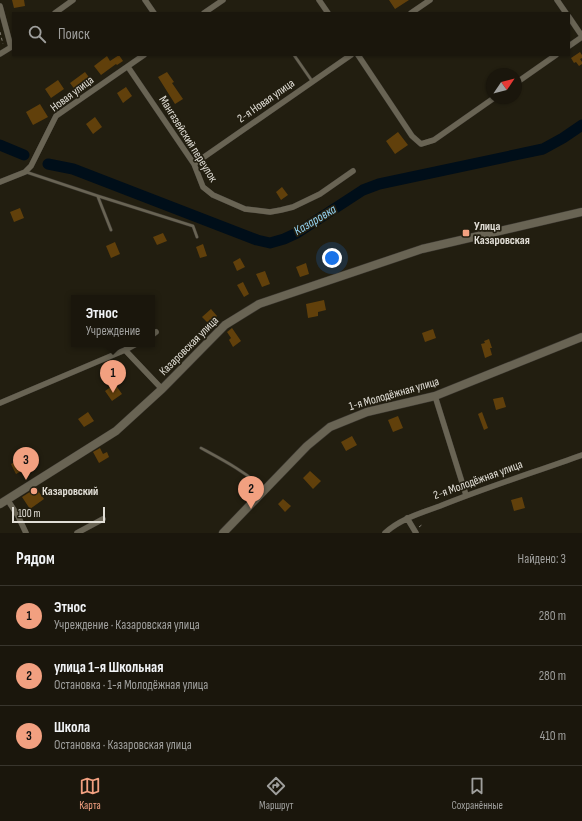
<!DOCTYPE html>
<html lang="ru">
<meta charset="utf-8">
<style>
body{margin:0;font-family:"Sofia Sans Condensed",sans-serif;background:#231f15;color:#f1f3f6}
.compass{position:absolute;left:486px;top:68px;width:36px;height:36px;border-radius:50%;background:#1a160c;box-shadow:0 1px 3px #0004;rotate:55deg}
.scale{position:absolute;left:12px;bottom:10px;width:93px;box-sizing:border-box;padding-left:4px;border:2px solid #e1ded6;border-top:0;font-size:11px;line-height:14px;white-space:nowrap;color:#e1ded6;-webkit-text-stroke:3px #221e10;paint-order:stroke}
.you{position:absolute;left:332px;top:258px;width:14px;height:14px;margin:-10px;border:3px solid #fff;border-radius:50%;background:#1a73e8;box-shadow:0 0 0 6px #1a73e833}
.badge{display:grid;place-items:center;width:26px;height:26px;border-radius:50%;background:#f2a080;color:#111;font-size:13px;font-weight:700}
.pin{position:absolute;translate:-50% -33px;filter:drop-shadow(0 1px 2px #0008)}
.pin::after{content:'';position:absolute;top:21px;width:14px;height:12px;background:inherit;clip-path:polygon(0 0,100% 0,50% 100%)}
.popup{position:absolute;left:71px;top:295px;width:84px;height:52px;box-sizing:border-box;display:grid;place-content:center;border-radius:0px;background:#1a160c;filter:drop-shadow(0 1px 3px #0005);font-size:13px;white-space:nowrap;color:#9f9f9d}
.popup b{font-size:15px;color:#f1f3f6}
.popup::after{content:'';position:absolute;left:50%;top:100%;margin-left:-8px;border:8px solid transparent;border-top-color:#1a160c}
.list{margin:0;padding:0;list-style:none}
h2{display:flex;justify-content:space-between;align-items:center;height:52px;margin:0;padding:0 16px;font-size:17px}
h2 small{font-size:13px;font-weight:400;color:#9f9f9d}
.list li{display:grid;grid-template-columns:26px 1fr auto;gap:12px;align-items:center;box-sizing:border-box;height:60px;padding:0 16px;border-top:1px solid #38352d}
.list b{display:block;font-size:15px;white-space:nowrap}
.list p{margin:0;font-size:13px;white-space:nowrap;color:#9f9f9d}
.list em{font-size:13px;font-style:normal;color:#9f9f9d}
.icon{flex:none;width:22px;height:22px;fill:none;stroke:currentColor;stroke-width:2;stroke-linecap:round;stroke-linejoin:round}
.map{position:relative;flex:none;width:582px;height:533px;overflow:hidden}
.search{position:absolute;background:#1a160c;box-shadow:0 1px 3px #0004;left:12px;right:12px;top:12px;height:44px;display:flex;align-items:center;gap:10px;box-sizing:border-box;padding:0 14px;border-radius:0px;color:#9f9f9d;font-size:15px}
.sheet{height:232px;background:#1a160c}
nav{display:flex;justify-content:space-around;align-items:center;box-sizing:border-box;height:56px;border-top:1px solid #38352d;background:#1a160c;font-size:11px;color:#9f9f9d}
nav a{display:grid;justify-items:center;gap:2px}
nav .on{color:#f2a080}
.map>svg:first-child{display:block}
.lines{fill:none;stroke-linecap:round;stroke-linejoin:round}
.river{stroke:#000e19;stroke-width:11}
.building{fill:#61400b}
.lane-casing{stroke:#3b3730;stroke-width:3.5}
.street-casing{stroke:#3b3730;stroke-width:6}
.secondary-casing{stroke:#3b3730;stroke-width:9}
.path{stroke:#837f74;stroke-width:1;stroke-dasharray:3 3;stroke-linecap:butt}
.lane{stroke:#696454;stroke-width:2.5}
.street{stroke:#696454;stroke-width:5.5}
.secondary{stroke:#696454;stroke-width:8}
.poi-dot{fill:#f2a080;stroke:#221e10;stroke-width:1.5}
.labels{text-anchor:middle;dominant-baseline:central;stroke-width:3.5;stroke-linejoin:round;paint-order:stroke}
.street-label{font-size:12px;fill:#e1ded6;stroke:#221e10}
.poi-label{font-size:12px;font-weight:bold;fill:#e1ded6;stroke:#221e10;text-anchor:start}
.water-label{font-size:13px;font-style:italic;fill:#94d3f2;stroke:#221e10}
</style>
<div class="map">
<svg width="582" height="533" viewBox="0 0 582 533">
<rect width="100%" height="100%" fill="#221e10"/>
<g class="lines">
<path class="river" d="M 0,145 L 24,155
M 48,164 L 73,169 L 257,240 L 270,243 L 284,239 L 297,233 L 363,190 L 379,184 L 543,149 L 563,138 L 582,125"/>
</g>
<path class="building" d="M 12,0 L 24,0 L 25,6 L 14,8 Z
M 389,0 L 409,0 L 395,9 Z
M 580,52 L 582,55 L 582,58 L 580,59 L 582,62 L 582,64 L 579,66 L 576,62 L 574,63 L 571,58 Z
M 119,55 L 123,61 L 117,65 L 116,64 L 101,75 L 94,66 L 107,56 L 110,61 Z
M 85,72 L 91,80 L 76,91 L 70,83 Z
M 167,72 L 174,82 L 172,83 L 183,99 L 175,104 L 158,77 Z
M 58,80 L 64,89 L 51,98 L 45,89 Z
M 126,87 L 132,96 L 123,103 L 117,93 Z
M 40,104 L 48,117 L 33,125 L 26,112 Z
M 95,117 L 102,127 L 93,134 L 86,124 Z
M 398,132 L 408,145 L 395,154 L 386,141 Z
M 282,187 L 288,195 L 281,200 L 276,192 Z
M 20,208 L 24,218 L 14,222 L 10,212 Z
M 163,233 L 167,241 L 157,245 L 153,237 Z
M 115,242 L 120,254 L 111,258 L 106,246 Z
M 203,244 L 207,256 L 200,258 L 196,247 Z
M 240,258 L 245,267 L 237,271 L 233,262 Z
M 306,263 L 309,274 L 300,277 L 296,267 Z
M 265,271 L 270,284 L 262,287 L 256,274 Z
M 243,282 L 249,294 L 244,297 L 237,285 Z
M 324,300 L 326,310 L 318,312 L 318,316 L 308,318 L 306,304 Z
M 211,309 L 217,316 L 209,324 L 202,317 Z
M 232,328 L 241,341 L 233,347 L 229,340 L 231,338 L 227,332 Z
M 433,329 L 436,338 L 425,342 L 422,333 Z
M 489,339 L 492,348 L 490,348 L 492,355 L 485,358 L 481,344 L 485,343 L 484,341 Z
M 115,384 L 122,394 L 112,401 L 105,391 Z
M 503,397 L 506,407 L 496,410 L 493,399 Z
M 88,412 L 94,421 L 84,427 L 78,419 Z
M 482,412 L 488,428 L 484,430 L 478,414 Z
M 398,416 L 403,428 L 393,432 L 388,420 Z
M 352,436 L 357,445 L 346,451 L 341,442 Z
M 100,448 L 103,454 L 107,452 L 109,457 L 99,463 L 93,452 Z
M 22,458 L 27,468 L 16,474 L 11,464 Z
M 310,471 L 321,481 L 313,489 L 303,478 Z
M 36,488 L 44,499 L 30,509 L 22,497 Z
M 522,497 L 525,508 L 514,511 L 511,500 Z
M 283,499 L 291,506 L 285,512 L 278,504 Z"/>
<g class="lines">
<g class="lane-casing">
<path id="lane" d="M 294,55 L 312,81
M 26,172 L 98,196 L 193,226 L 197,237
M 98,197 L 111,230
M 201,448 C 223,460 246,472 264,489"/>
</g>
<g class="street-casing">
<path id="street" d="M 145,0 L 154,13
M 319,0 L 328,13
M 557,0 L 566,13
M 0,6 L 11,47
M 55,13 L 73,0
M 204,13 L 223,0
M 411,13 L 430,0
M 569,17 L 582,36
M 569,46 L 582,37
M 0,54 L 13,46
M 358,55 L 412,136 L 421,144 L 434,140 L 494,98
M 128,67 L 194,164 L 203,187 L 213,195 L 245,209 L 270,212 L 281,210 L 293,207 L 320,194 L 353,171
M 516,83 L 556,55
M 194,164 L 351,55
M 0,182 L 25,172 L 31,166 L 56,116 L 144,55
M 152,335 L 156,332
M 125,350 L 162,389
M 435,396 L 466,495
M 0,403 L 125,350 L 136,344
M 7,499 L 18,516 L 26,533
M 407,518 L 416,533
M 77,533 L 103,519
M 385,533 C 400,519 421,513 440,506 C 487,487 535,472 582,455"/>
</g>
<g class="secondary-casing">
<path id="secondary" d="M 0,504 L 116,431 L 162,389 L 225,325 L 259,304 L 422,249 L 582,212
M 223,533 L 307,446 L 330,427 L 367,412 L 435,396 L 582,337"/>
</g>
<path class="path" d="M 0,32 L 3,44
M 419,527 L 423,524"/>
<use href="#lane" class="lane"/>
<use href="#street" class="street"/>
<use href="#secondary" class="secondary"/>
</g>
<g class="poi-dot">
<rect x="462" y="229" width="8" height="8" rx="2"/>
<circle cx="34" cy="491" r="4"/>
</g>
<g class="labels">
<g class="street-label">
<text transform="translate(72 94) rotate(-37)">Новая улица</text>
<text transform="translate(266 101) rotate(-35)">2-я Новая улица</text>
<text transform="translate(188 139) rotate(58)">Мангазейский переулок</text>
<text transform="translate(189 346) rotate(-45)">Казаровская улица</text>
<text transform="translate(394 394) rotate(-16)">1-я Молодёжная улица</text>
<text transform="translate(478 480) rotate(-20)">2-я Молодёжная улица</text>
</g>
<g class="poi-label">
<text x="474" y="226">Улица<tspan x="474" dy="14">Казаровская</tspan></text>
<text x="42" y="491">Казаровский</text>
</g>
<g class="water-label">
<text transform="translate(315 220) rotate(-31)">Казаровка</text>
</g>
</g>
</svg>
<svg class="compass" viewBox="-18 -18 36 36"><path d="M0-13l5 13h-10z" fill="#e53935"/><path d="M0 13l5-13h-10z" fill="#9f9f9d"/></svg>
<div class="scale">100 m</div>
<div class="you"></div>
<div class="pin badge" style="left:113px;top:393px">1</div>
<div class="popup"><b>Этнос</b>Учреждение</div>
<div class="pin badge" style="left:251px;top:509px">2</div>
<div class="pin badge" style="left:26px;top:480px">3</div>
<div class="search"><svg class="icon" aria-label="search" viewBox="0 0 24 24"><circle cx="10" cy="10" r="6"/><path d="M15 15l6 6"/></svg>Поиск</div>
</div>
<section class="sheet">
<h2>Рядом<small>Найдено: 3</small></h2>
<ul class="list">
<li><span class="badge">1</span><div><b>Этнос</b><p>Учреждение · Казаровская улица</p></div><em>280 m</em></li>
<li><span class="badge">2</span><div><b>улица 1-я Школьная</b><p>Остановка · 1-я Молодёжная улица</p></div><em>280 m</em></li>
<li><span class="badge">3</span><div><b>Школа</b><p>Остановка · Казаровская улица</p></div><em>410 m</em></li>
</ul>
</section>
<nav>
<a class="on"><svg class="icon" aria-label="map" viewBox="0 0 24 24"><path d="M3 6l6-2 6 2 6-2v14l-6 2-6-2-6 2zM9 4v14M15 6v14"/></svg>Карта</a>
<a><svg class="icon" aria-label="directions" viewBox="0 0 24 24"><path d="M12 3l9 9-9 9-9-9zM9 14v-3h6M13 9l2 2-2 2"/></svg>Маршрут</a>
<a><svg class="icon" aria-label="saved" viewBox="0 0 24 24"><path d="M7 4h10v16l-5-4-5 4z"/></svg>Сохранённые</a>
</nav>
